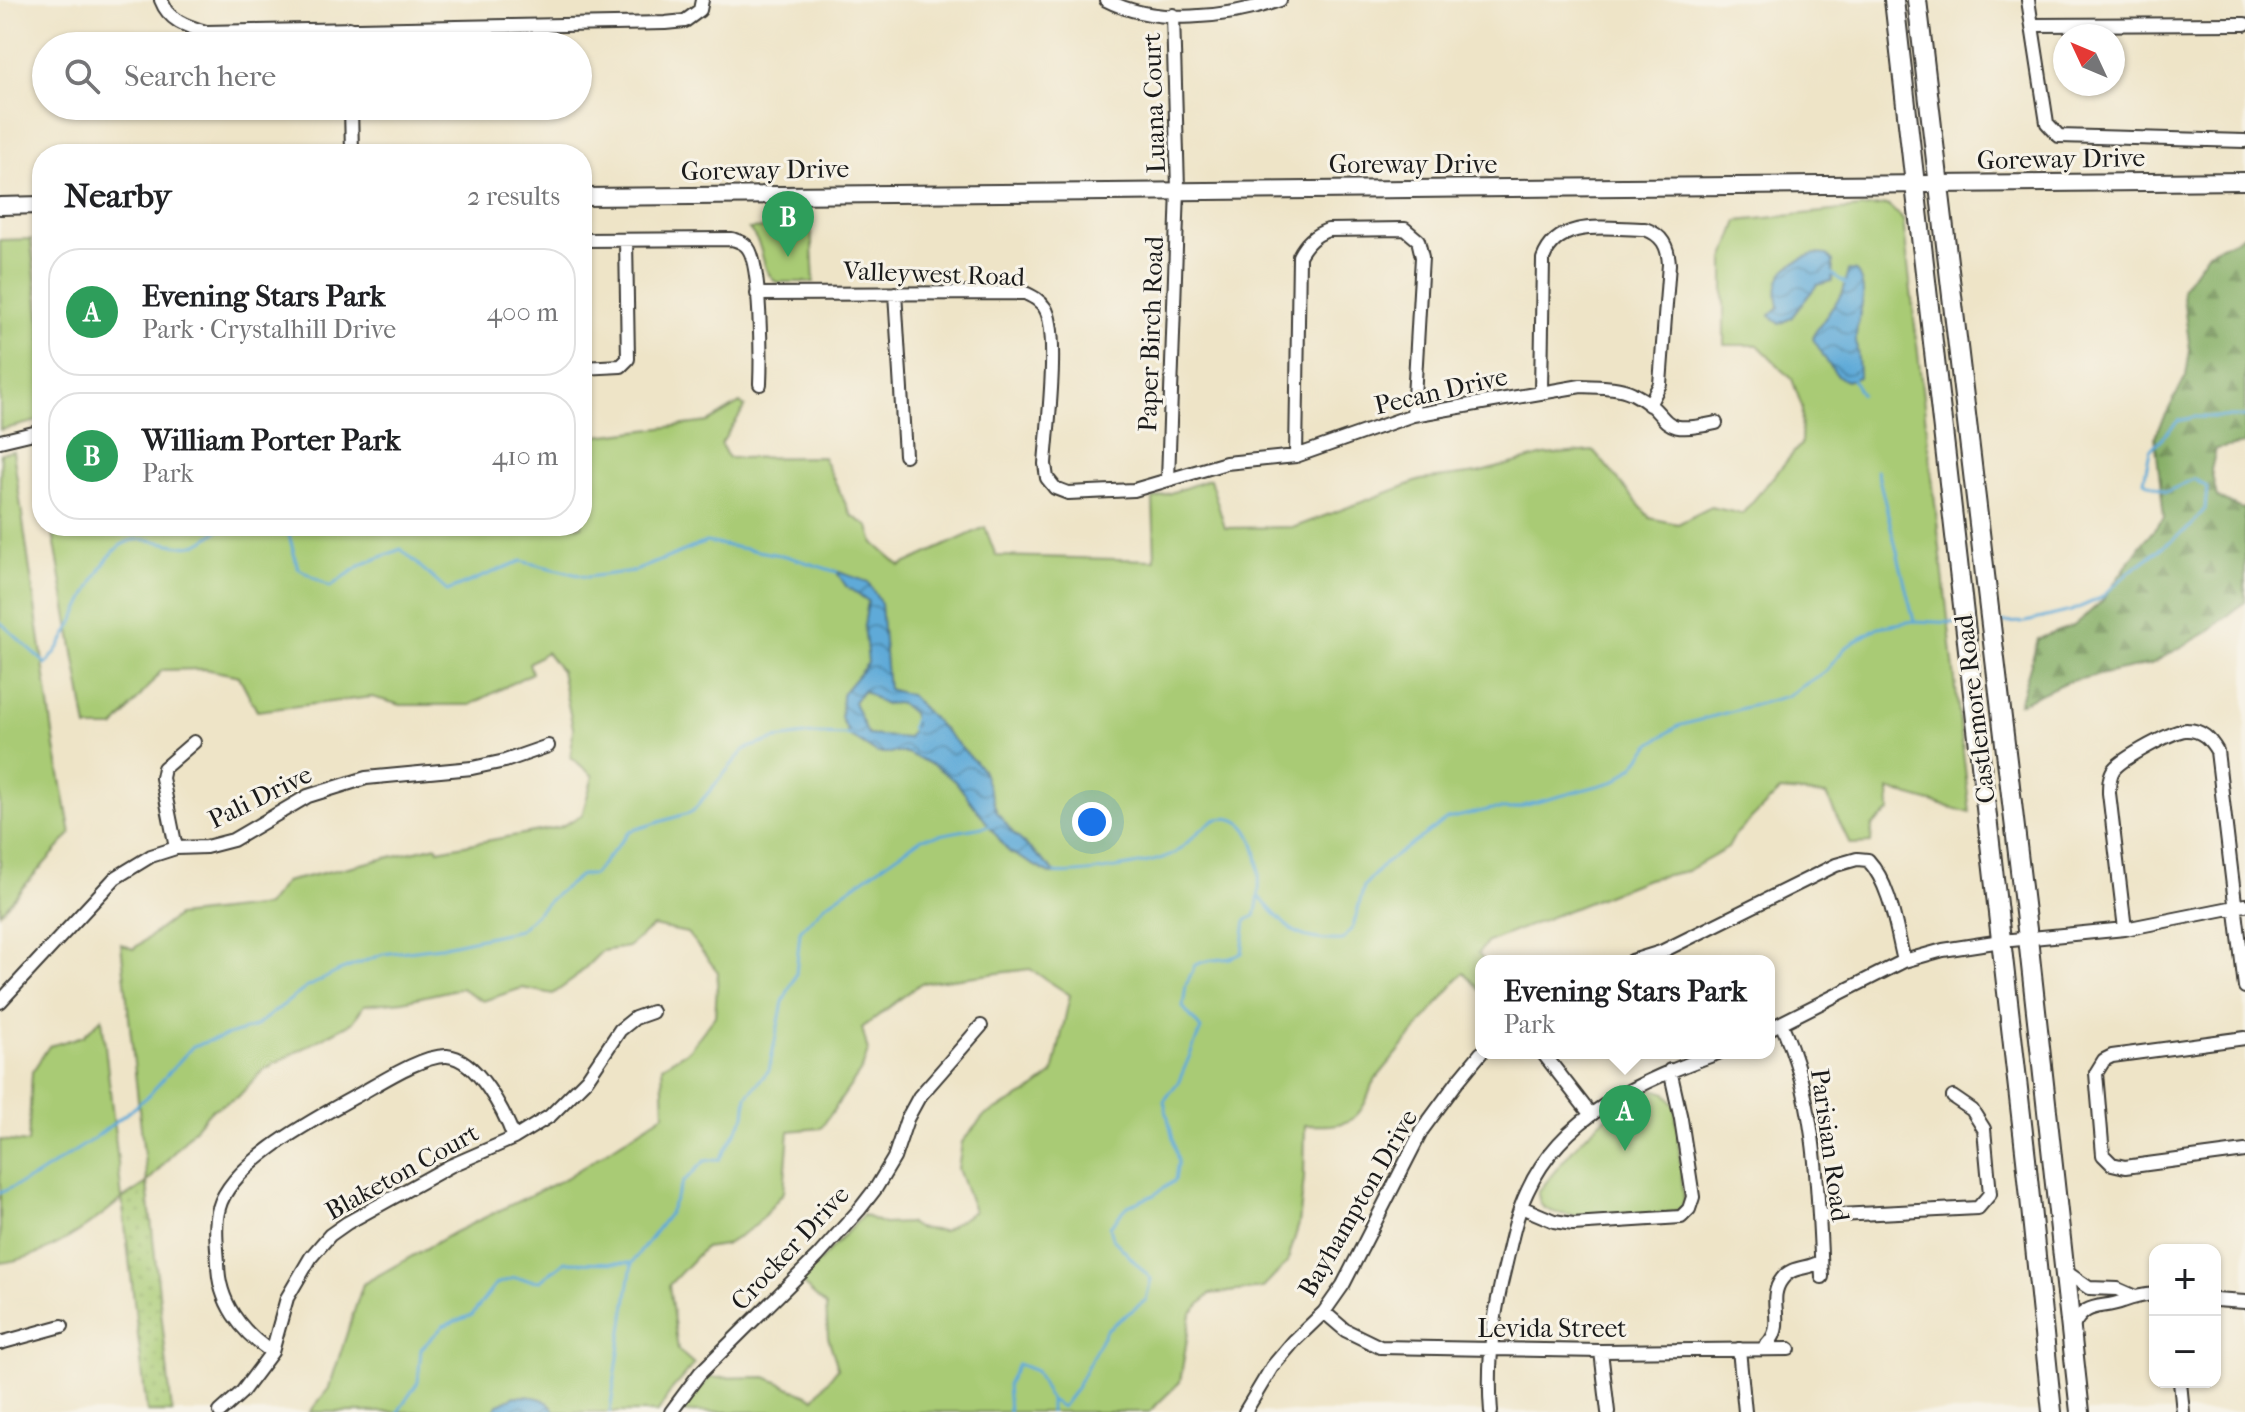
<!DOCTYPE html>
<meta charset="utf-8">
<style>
body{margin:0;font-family:"IM FELL French Canon",serif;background:#f2f2f2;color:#202124}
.controls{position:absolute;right:24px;bottom:24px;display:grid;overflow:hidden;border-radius:16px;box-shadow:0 2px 6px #0004}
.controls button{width:72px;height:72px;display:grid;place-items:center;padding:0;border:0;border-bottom:2px solid #e0e0e0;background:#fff;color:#202124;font:40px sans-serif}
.compass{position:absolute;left:2053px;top:24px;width:72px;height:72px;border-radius:50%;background:#fff;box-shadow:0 2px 6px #0004;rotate:314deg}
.you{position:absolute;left:1092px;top:822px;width:28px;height:28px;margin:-20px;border:6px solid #fff;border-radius:50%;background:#1a73e8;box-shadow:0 0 0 12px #1a73e833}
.badge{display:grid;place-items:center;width:52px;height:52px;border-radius:50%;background:#b5179e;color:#fff;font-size:26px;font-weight:700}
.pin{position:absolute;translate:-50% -66px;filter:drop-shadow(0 2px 4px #0008)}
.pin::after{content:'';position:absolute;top:42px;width:28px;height:24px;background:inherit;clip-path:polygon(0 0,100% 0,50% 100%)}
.popup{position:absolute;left:1475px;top:955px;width:300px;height:104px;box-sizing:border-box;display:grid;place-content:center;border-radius:16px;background:#fff;filter:drop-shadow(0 2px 6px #0005);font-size:26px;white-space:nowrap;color:#757577}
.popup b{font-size:30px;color:#202124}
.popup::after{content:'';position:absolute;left:50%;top:100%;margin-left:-16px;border:16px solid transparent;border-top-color:#fff}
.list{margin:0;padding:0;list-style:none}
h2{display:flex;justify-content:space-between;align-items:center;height:104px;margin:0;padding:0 32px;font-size:34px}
h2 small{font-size:26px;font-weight:400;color:#757577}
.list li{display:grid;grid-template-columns:52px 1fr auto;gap:24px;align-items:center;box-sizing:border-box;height:128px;margin:0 16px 16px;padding:0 16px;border:2px solid #e0e0e0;border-radius:32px}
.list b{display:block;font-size:30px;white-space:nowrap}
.list p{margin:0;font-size:26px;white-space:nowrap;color:#757577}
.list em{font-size:26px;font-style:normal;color:#757577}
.icon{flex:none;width:44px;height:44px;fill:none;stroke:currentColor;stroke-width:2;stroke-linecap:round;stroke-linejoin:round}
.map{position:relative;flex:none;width:2245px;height:1412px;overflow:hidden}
.search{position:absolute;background:#fff;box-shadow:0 2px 6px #0004;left:32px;top:32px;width:560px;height:88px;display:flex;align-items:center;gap:20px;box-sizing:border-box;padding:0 28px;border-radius:44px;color:#757577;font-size:30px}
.panel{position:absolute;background:#fff;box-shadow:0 2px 6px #0004;left:32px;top:144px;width:560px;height:392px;border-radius:32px}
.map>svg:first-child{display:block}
.grass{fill:url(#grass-dots);stroke:#627448;stroke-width:2}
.forest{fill:url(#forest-firs);stroke:#516641;stroke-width:2}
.green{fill:#a9cb74;stroke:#627448;stroke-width:2}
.water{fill:url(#water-waves);stroke:#3e637a;stroke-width:2;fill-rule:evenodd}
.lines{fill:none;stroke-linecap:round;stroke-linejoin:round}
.stream{stroke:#5faad8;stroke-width:3}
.minor-casing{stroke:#3c3a36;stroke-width:16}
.tertiary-casing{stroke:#3c3a36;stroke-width:20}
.secondary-casing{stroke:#3c3a36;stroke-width:22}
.minor{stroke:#fff;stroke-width:12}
.tertiary{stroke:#fff;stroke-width:16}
.secondary{stroke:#fff;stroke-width:18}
.labels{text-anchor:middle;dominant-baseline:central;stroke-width:6;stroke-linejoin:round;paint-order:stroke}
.street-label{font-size:26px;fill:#1c1c1c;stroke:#f7f3e8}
</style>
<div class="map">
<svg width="2245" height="1412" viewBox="0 0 2245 1412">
<defs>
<pattern id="grass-dots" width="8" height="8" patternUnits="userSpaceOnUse" patternTransform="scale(2)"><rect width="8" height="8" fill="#a9cb74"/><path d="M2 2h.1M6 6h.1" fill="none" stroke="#91ae64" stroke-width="1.8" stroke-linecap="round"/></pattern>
<pattern id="forest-firs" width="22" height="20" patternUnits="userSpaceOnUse" patternTransform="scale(2)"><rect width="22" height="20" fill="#86af66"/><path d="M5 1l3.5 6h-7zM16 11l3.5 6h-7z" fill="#6d8e53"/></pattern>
<pattern id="water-waves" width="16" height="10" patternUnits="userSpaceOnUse" patternTransform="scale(2)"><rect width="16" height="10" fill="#5faad8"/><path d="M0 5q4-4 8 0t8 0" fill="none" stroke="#4e8aae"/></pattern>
</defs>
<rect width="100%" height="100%" fill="#f7f3e8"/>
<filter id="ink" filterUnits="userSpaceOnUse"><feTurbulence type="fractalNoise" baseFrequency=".0125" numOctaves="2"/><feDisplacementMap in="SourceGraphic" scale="16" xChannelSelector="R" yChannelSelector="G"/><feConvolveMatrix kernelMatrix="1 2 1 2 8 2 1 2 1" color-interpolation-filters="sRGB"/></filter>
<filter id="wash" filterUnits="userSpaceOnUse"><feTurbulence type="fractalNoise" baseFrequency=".006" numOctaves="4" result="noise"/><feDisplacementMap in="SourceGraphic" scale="32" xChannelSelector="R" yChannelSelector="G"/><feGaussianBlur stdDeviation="1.8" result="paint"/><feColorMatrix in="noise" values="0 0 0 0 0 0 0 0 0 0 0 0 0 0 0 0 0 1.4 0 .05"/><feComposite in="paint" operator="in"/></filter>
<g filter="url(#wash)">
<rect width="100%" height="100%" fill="#eee4c7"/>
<path class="grass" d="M 147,1183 L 172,1412 L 147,1412 L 122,1199 Z"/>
<path class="forest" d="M 2245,235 L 2245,444 L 2216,449 L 2211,470 L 2217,497 L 2241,509 L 2245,508 L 2245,602 L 2206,633 L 2151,664 L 2066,682 L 2019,704 L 2038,639 L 2075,625 L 2102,601 L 2140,546 L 2164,518 L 2155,436 L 2186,376 L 2190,350 L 2182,289 L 2208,252 Z"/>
<path class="green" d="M 1888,205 L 1903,220 L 1970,813 L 1889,790 L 1890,811 L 1872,826 L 1871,843 L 1850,844 L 1826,795 L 1780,791 L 1735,835 L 1728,848 L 1687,871 L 1647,879 L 1488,942 L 1478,953 L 1484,961 L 1481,961 L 1481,991 L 1464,972 L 1372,1084 C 1361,1126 1344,1126 1305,1125 L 1304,1178 L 1299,1224 L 1287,1263 L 1263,1288 L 1210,1294 L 1191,1314 L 1180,1382 L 1149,1412 L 682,1412 L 709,1378 L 766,1377 L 814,1398 L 838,1368 L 828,1337 L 826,1306 L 800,1282 L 863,1215 L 884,1224 L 909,1223 L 917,1228 L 943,1231 L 974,1211 L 958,1169 L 962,1142 L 984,1116 L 1028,1093 L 1053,1074 L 1070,995 L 1030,969 L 921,983 L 862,1028 L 868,1051 L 862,1069 L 821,1128 L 789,1131 L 784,1192 L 756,1225 L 725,1245 L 704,1248 L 669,1285 L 678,1350 L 694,1364 L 672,1389 L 658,1412 L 310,1412 L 329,1388 L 363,1284 L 455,1232 L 566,1178 L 664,1114 L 662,1066 L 689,1050 L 715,1016 L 718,972 L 687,933 L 653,926 L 628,947 L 602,951 L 574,979 L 553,994 L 522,988 L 483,1001 L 461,988 L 403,1001 L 364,1005 L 353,1022 L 264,1069 L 238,1097 L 211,1110 L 147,1183 L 121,944 L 133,949 L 177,916 L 266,906 L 285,882 L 437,846 L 438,850 L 560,827 L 582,815 L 593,776 L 571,757 L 573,728 L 561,671 L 546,652 L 529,663 L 532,673 L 470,705 L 401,705 L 372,697 L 257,711 L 239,676 L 205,669 L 162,670 L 114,728 L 87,728 L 52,526 L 582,526 L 582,438 L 708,422 L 740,403 L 745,407 L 721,444 L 728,458 L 823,457 L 851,515 L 869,527 L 874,543 L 900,566 L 985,527 L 996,556 L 1155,560 L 1153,499 L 1210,479 L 1225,528 L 1295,527 L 1421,480 L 1477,473 L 1544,455 L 1594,451 L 1650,518 L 1678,524 L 1711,507 L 1742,514 L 1801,444 L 1802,407 L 1792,379 L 1758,345 L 1724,345 L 1724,260 L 1738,221 Z
M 811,226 L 814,282 L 776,282 C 758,267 767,248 749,229 Z
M 31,239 L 42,339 L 42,420 L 0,430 L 0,240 Z
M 13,451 L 55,747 L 71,834 L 0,913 L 0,480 L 1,453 Z
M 102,1018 L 122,1199 C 87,1228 46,1258 0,1263 L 0,1140 L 28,1143 L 32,1072 L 49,1046 L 83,1036 Z
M 1653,1089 L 1666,1093 L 1675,1107 L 1684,1201 L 1681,1209 C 1660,1218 1566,1221 1547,1209 C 1540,1206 1539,1200 1538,1193 C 1570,1150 1603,1110 1653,1089 Z"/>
<path class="water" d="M 1814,254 L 1827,255 L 1833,261 L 1832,281 L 1817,285 L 1791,318 L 1780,324 L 1770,315 L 1779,307 C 1772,275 1786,264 1814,254 Z
M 1849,270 L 1856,271 C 1872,296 1856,313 1856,339 C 1857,352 1859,364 1859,377 L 1847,381 C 1830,374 1824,354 1813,339 L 1814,334 L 1843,292 Z
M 836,571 L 868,582 L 881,604 L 888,689 L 910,695 L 982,769 L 997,812 L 1014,834 L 1057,874 L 1050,874 L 1009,852 L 956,782 L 935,766 L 907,753 L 877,753 L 849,735 L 841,718 L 842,694 L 868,663 L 864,625 L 868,601 L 846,586 ZM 863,690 L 883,704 L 900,703 L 912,713 L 915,724 L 908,738 L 868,735 L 854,702 Z
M 515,1396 C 531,1396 548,1396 555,1412 L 493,1412 L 499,1404 Z"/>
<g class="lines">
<path class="stream" d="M 1830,273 L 1847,284
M 1851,376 L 1861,394
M 1877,470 L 1914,621
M 283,526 L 288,531 L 298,568 L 330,587 L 361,565 L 401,549 L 447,591 L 521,561 L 587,577 L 635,571 L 706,542 L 786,556 L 837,572
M 0,622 L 46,664 C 76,634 95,555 127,542 C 151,533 178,553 200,543 C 208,539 217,531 226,526
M 1997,623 L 2026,622 L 2071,611 L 2101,598 L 2129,572 L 2190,527 L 2205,509 L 2207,487 L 2194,479 L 2166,492 L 2144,481 L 2150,450 L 2178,421 L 2194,417 L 2245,417
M 914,732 L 911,727 L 915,717
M 1260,898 C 1291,931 1296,942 1343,940 L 1353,927 L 1364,886 L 1384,864 L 1447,819 L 1492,809 L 1512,809 L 1616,781 L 1634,766 L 1651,744 L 1678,726 L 1787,696 L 1826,671 L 1845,648 L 1878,627 L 1914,621 L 1958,623
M 0,1193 L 36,1176 L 92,1140 L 146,1098 L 193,1046 L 254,1027 L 306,988 L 337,972 L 383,954 L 440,947 L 519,930 L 554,896 L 581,875 L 593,875 L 630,831 L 692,812 L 745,749 L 776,739 L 812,734 L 852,735
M 1050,1400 L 1062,1407 L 1075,1390 L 1106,1330 L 1146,1300 L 1151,1279 L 1113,1239 L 1110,1226 L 1128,1206 L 1154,1195 L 1175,1180 L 1178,1161 L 1164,1101 L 1179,1081 L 1201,1029 L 1183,1007 L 1186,985 L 1195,965 C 1212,956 1226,963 1242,953 L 1246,920 L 1255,916 C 1263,889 1264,809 1218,819 C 1205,822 1187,845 1175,853 C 1160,863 1074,876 1055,873
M 398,1412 L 418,1382 L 421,1349 L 443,1326 L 472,1315 L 496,1284 L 514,1278 L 540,1281 L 564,1262 L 632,1263
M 610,1412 L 632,1263 L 668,1215 L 683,1182 L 705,1161 L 720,1159 L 745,1116 L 747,1096 L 769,1070 L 783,1002 L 796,974 L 800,931 L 824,906 L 922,838 L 993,825
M 1009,1412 L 1007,1384 L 1018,1364 L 1036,1371 L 1050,1400 L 1050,1412"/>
</g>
</g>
<g filter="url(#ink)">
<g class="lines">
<g class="minor-casing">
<path id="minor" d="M 161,0 C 169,21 186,26 206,32 L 665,23 L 685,21 L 700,10 L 702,0
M 1106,0 C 1156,26 1227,18 1280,0
M 2028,0 L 2047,123 L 2059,136 L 2245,141
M 2032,25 L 2245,24
M 349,28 L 350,46
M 351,106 L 352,154
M 582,240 L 732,239 C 738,241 744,242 748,248 C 761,265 761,360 760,384
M 895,293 L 905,455
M 757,294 L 1025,293 C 1033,297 1040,300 1045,308 C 1060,331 1047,432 1045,464 L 1047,478 L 1055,488 L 1068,493 L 1134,490 L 1226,463 L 1296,456 L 1413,415 L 1581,386 C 1598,387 1617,386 1632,393 C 1676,415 1652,437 1716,423
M 582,368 L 621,366 L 628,359 L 626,240
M 1541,392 L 1543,259 C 1558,217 1609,229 1645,229 C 1662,235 1668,246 1669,264 L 1660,384 L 1649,405
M 0,441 L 42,431
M 1296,456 L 1299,256 C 1306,243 1314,235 1328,230 L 1405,229 L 1418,240 L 1422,257 L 1413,415
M 1168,480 L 1178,189 L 1173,15
M 176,848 L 162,778 L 164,768 L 194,742
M 2125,929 L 2109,793 C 2109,785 2109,776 2114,769 C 2122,759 2175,729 2187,730 C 2202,730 2210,739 2217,751 L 2245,987
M 1632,961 L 1661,952 L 1836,865 L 1857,859 L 1868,860 C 1891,885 1896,929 1904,961
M 0,1002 L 115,878 L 151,856 L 176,848 L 206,847 L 233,840 L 308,796 L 366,778 L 472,768 L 505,761 L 548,746
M 1781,1023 C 1817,1101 1818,1192 1822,1277
M 1769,1029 L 1904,961 L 1943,950 L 2001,941 L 2125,929 L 2245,905
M 2245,1038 L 2112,1056 L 2104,1060 L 2096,1073 L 2103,1155 L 2112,1164 L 2125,1167 L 2245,1151
M 1543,1053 L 1591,1115
M 1521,1207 L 1554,1221 L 1573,1224 L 1681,1217 L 1689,1209 L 1693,1197 L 1681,1119 L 1670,1070
M 1819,1216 L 1978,1208 L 1990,1194 L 1984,1129 L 1972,1110 L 1953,1097
M 2066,1272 L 2089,1288 L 2117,1289 L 2133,1296
M 2215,1300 L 2245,1302
M 1324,1312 L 1345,1330 L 1380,1347 L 1601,1351 L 1789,1349
M 2072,1328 C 2086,1300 2100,1310 2123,1301 C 2134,1297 2142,1295 2155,1294
M 0,1343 L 62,1326
M 1739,1349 L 1745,1412
M 1762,1349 C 1791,1327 1764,1302 1782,1279 C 1792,1265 1809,1270 1821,1261
M 1601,1351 L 1608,1412
M 272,1352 C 241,1332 218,1302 218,1263 C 217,1246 214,1225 219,1208 C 231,1162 319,1117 358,1095 C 380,1083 422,1055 447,1056 C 477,1058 505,1113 514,1138
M 2180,1382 L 2183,1412
M 220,1412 L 242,1392 L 272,1352 L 287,1298 L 311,1257 L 330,1235 L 347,1223 L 450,1166 L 514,1138 L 550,1116 L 587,1079 L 620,1030 L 635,1018 L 652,1012
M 671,1412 L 700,1373 L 818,1256 L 859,1210 L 876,1188 L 894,1158 L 907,1119 L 919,1097 L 981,1026
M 1245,1412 L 1272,1367 L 1294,1341 L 1324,1312 L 1343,1285 L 1422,1130 L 1458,1081 L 1481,1053
M 1491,1412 C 1487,1363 1493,1315 1505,1267 C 1511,1242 1516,1215 1527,1192 C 1562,1114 1643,1080 1718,1053"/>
</g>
<g class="tertiary-casing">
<path id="tertiary" d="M 582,197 L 2245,181
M 0,206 L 42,205"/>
</g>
<g class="secondary-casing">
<path id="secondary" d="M 1894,0 L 2026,1159 L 2052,1412
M 1917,0 L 2028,938 L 2080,1412"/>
</g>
<use href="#minor" class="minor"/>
<use href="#tertiary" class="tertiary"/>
<use href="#secondary" class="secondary"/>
</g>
</g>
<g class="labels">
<g class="street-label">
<text transform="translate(1154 103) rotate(-92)">Luana Court</text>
<text transform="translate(2061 159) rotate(-1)">Goreway Drive</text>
<text x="1413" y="164">Goreway Drive</text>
<text transform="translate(765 170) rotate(-1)">Goreway Drive</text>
<text transform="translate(934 274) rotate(2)">Valleywest Road</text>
<text transform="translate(1151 334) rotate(-88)">Paper Birch Road</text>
<text transform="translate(1441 391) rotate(-13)">Pecan Drive</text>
<text transform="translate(1975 709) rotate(-97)">Castlemore Road</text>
<text transform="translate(260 797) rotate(-26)">Pali Drive</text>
<text transform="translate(1830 1145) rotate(82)">Parisian Road</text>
<text transform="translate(402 1172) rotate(-29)">Blaketon Court</text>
<text transform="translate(1358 1203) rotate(-60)">Bayhampton Drive</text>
<text transform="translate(790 1248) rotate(-47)">Crocker Drive</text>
<text x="1552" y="1328">Levida Street</text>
</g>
</g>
</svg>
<div class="controls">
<button>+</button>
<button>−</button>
</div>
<svg class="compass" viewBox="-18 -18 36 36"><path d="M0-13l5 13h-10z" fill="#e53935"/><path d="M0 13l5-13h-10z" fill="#757577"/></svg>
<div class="you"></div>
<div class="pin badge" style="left:1625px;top:1151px;background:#2e9e5b">A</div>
<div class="popup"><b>Evening Stars Park</b>Park</div>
<div class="pin badge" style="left:788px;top:257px;background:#2e9e5b">B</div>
<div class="search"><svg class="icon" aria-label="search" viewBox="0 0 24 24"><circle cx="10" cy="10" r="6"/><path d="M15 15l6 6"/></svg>Search here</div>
<section class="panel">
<h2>Nearby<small>2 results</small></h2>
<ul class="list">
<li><span class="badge" style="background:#2e9e5b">A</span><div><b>Evening Stars Park</b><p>Park · Crystalhill Drive</p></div><em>400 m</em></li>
<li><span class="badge" style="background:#2e9e5b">B</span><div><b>William Porter Park</b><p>Park</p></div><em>410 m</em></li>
</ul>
</section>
</div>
